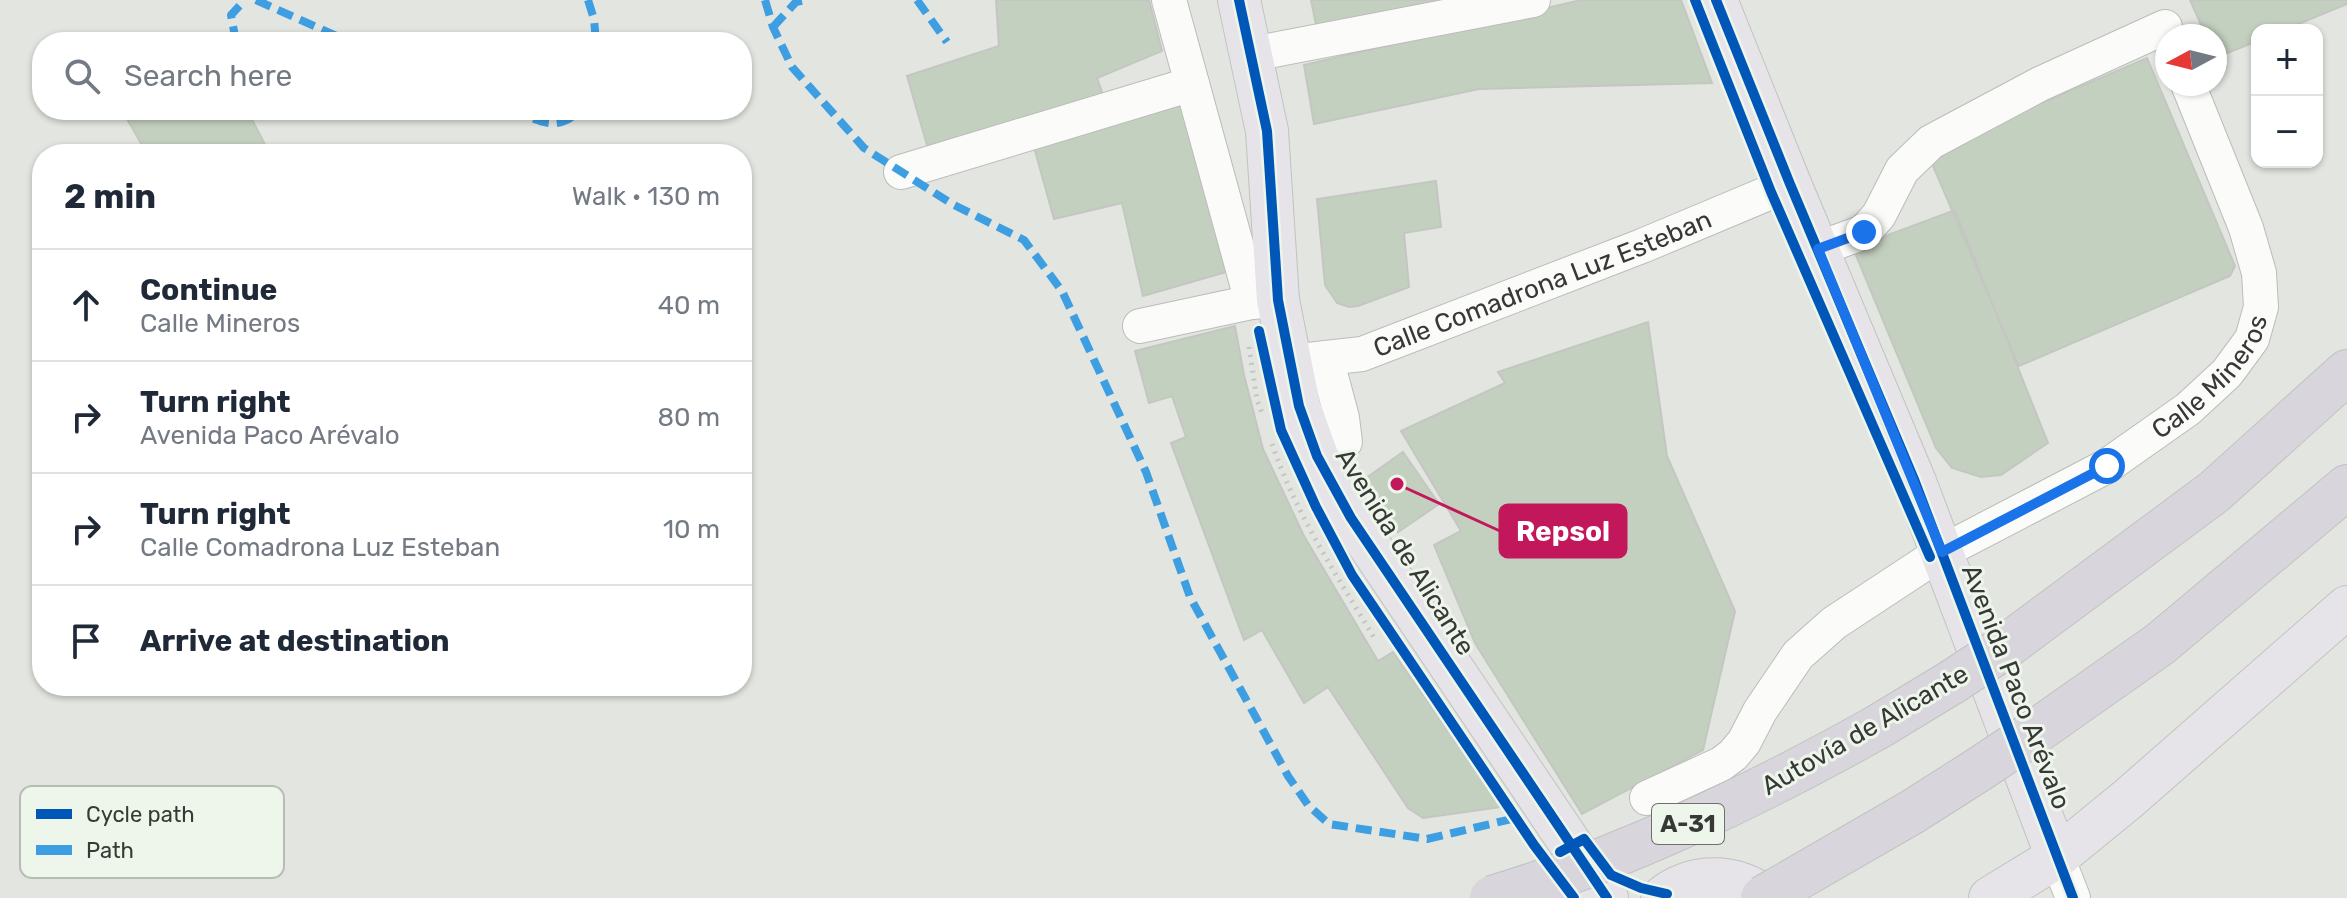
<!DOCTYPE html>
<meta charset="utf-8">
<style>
body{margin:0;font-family:Rubik,sans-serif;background:#f6f6f7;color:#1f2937}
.controls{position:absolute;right:24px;top:24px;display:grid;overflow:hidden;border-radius:16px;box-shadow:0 2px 6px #0004}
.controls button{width:72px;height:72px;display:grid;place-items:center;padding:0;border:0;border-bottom:2px solid #e0e1e3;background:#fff;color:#1f2937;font:40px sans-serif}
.compass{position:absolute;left:2155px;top:24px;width:72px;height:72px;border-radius:50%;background:#fff;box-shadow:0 2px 6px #0004;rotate:263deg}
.stop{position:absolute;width:24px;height:24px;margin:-18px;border:6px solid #1a73e8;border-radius:50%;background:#fff}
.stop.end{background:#1a73e8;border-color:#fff;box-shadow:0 2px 8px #0008}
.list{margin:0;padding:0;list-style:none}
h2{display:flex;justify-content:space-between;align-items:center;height:104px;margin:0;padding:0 32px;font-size:34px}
h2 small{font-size:26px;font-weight:400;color:#747a83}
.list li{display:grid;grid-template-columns:52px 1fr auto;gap:24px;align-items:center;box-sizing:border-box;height:112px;padding:0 32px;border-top:2px solid #e0e1e3}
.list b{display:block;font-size:30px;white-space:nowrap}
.list p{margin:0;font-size:26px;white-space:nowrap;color:#747a83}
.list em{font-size:26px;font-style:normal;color:#747a83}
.icon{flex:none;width:44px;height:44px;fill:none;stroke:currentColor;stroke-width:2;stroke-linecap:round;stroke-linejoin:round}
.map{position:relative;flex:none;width:2347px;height:898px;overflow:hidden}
.search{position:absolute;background:#fff;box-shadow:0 2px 6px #0004;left:32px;top:32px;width:720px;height:88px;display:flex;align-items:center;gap:20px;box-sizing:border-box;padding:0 28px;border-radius:32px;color:#747a83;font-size:30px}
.panel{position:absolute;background:#fff;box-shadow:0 2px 6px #0004;left:32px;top:144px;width:720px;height:552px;border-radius:32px}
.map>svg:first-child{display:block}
.building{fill:#c4d0bf;stroke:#c4c6c2;stroke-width:2}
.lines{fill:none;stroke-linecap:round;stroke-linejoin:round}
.minor-casing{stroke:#babdb9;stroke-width:36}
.major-casing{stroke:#c1c3c0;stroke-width:44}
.highway-casing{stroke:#c1c3c0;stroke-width:46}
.path{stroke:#c4c5c4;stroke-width:5;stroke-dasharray:2 6;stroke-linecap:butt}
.minor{stroke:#fbfbfa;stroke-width:34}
.major{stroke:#e6e4e8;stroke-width:42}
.highway{stroke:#d9d5dc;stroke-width:44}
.highway-bridge-casing{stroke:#c1c3c0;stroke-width:46;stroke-linecap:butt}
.highway-bridge{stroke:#d9d5dc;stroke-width:44}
.quiet{stroke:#3e9ee2;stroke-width:8;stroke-dasharray:16 8;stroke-linecap:butt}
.cycleway-casing{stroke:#eef5eb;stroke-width:15}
.cycleway{stroke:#0057b8;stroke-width:10}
.route{stroke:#1a73e8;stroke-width:10}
.labels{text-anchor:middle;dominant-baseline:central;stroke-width:6;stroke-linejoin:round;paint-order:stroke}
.shield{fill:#eef5eb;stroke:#6d716c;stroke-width:2}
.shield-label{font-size:24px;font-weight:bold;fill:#363935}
.street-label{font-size:26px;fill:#363935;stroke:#eef5eb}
.key{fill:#eef5eb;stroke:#b7bdb4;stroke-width:2}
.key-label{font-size:22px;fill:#363935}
.leader{fill:none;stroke:#c2185b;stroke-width:3}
.callout-dot{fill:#c2185b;stroke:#eef5eb;stroke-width:3}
.callout{fill:#c2185b;stroke:#c2185b;stroke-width:3}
.callout-label{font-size:28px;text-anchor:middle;font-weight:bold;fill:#fff}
</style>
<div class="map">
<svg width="2347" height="898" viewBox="0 0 2347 898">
<rect width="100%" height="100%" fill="#e2e5e0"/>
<path class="building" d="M 996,0 L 1149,0 L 1162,51 L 1097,78 L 1106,103 L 929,152 L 907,76 L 999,46 Z
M 1311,0 L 1471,0 L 1318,35 Z
M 1581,0 L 1681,0 L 1712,83 L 1479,89 L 1314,124 L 1304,65 Z
M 2190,0 L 2347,0 L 2347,4 L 2284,30 L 2257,30 L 2257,41 L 2215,58 L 2215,36 L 2206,36 Z
M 208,34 L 212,42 L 195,42 Z
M 2147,58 L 2235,266 L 2230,276 L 2019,366 L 1927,152 Z
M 1185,96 L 1233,270 L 1143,296 L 1122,203 L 1054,219 L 1032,140 Z
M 122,110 L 247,110 L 270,154 L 147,154 Z
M 1436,181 L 1441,227 L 1404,233 L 1409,287 L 1358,306 L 1349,307 L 1337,303 L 1325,285 L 1317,199 Z
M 1955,210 L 2048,443 L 2001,475 L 1981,477 L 1952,468 L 1936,448 L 1853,248 Z
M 1648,322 L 1667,456 L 1735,611 L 1703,750 L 1582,814 L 1475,643 L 1434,545 L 1461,531 L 1401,431 L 1505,383 L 1498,372 Z
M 1235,326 L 1244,375 L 1263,449 L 1304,536 L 1378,661 L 1393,652 L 1501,807 L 1423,818 L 1408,808 L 1328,687 L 1304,703 L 1262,630 L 1244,640 L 1171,443 L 1186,437 L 1172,396 L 1149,403 L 1135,351 Z
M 1403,452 L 1439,504 L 1398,532 L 1362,481 Z"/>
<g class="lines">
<g class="minor-casing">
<g id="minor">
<path d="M 1169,0 L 1252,302 L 1278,300"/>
<path d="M 1263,52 L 1533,0"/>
<path d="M 901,172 L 1192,84"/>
<path d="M 1818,249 L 1864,232 L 1879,215 L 1902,170 L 1931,142 L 2040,84 L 2165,27"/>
<path d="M 1140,326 L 1252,302"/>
<path id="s1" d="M 1290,362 L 1362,354 L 1642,246 L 1790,184"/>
<path d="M 1317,456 L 1345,442 L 1342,418 L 1326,358"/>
<path id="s2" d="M 1647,798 L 1721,764 L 1733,755 L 1744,742 L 1760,711 L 1798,655 L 1834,623 L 1942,552 L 2107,466 L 2188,409 L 2227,373 L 2252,339 L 2261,307 L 2259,273 L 2246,228 L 2188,84"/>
<path d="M 2057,857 L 2073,898"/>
</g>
</g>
<g class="major-casing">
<path id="major" d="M 1239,0 L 1267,131 L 1278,300 L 1299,406 L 1317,456 L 1351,518 L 1607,898
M 1716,0 L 1790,184 L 1915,482 L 2057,857
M 1662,898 C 1690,873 1738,873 1766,898
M 1990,898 L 2057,857 L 2128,799 L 2347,607"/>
</g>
<g class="highway-casing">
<path id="highway" d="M 2005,647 L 2214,492 L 2347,372
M 1876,728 L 1952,682
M 2038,730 L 2160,644 L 2347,487
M 1912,812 L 1978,770"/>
</g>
<path class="path" d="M 1249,347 L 1257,400 L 1263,416
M 1272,444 C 1296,515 1338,577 1376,641"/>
<use href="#minor" class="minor"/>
<use href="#major" class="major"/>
<use href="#highway" class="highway"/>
<g class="highway-bridge-casing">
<path id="highway-bridge" d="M 1952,682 L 2005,647
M 1978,770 L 2038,730
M 1492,898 C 1626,858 1754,796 1876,728
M 1763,898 L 1912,812"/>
</g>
<use href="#highway-bridge" class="highway-bridge"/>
<path class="quiet" d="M 256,0 L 350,42
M 588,0 L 594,19 L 596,42
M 765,0 L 773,27 L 792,67 L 864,148 L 952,204 L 1024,240 L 1062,291 L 1146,472 L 1190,597 L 1288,776 L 1308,805 L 1329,824 L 1427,839 L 1516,818
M 917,0 L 947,42
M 773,27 L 796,2 L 806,0
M 236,42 L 231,15 L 245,0
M 511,110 C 539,120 557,134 580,110"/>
<g class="cycleway-casing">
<path id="cycleway" d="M 1239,0 L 1267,131 L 1278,300 L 1299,406 L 1317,456 L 1351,518 L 1607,898
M 1695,0 L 1771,192 L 1930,557
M 1716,0 L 1790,184 L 1915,482 L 2073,898
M 1259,331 L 1281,430 L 1316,507 L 1352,575 L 1534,845 L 1574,898
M 1560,852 L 1584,839 L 1611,875 L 1641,888 L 1667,894"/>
</g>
<use href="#cycleway" class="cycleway"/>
</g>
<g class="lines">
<path class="route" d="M 1864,232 L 1818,249 L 1942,552 L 2107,466"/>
</g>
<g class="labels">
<rect class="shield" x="1652" y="804" width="72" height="40" rx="6"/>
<g class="shield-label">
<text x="1688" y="824">A-31</text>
</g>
<g class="street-label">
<text stroke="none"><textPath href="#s1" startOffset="266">Calle Comadrona Luz Esteban</textPath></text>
<text stroke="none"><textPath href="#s2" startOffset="718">Calle Mineros</textPath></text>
<text transform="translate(1405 552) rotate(58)">Avenida de Alicante</text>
<text transform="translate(2016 687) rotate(69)">Avenida Paco Arévalo</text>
<text transform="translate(1865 730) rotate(-30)">Autovía de Alicante</text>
</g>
</g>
<rect x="20" y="786" width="264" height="92" rx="12" class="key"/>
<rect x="36" y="809" width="36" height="10" fill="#0057b8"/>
<rect x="36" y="845" width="36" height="10" fill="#3e9ee2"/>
<g class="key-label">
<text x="86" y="822">Cycle path</text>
<text x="86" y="858">Path</text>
</g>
<path class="leader" d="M1397 484L1500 531"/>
<circle class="callout-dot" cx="1397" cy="484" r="8"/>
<rect class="callout" x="1500" y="505" width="126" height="52" rx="8"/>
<g class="callout-label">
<text x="1563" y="541">Repsol</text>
</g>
</svg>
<div class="controls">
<button>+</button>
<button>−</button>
</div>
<svg class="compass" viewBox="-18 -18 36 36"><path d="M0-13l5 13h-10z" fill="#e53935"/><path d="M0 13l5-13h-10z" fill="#747a83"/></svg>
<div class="stop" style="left:2107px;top:466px"></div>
<div class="stop end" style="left:1864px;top:232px"></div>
<div class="search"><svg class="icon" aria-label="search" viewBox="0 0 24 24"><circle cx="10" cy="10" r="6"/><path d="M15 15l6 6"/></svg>Search here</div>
<section class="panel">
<h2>2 min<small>Walk · 130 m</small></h2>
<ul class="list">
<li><svg class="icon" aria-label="ahead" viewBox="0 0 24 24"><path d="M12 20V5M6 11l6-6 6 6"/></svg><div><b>Continue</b><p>Calle Mineros</p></div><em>40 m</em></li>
<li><svg class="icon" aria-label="right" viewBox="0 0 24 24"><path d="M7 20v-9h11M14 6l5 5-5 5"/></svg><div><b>Turn right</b><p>Avenida Paco Arévalo</p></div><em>80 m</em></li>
<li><svg class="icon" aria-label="right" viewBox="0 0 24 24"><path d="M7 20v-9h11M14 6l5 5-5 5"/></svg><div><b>Turn right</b><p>Calle Comadrona Luz Esteban</p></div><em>10 m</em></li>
<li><svg class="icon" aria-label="arrive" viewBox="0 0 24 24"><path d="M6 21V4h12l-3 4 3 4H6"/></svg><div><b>Arrive at destination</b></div></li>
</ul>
</section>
</div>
